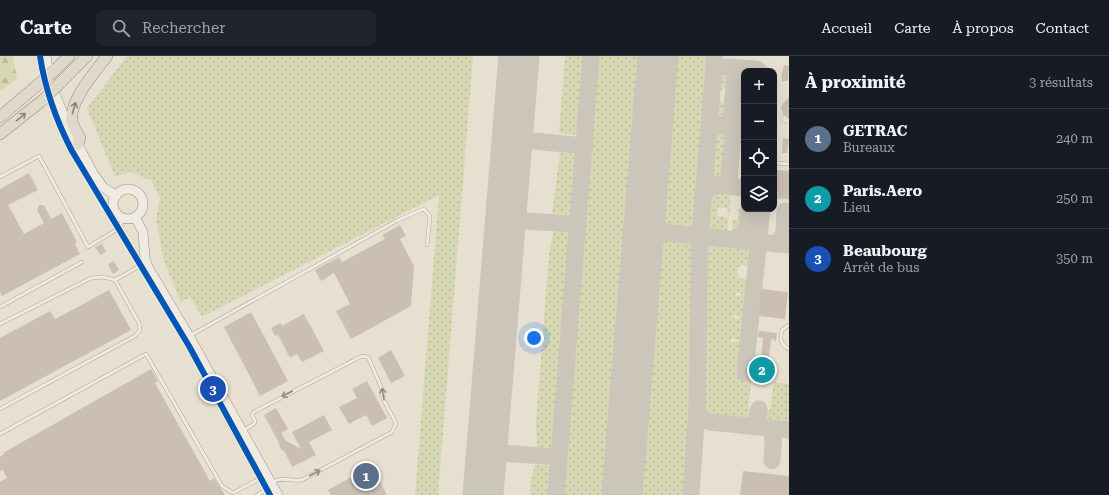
<!DOCTYPE html>
<html lang="fr">
<meta charset="utf-8">
<style>
body{margin:0;font-family:"Roboto Serif",serif;background:#20242c;color:#f1f3f6}
.controls{position:absolute;right:12px;top:12px;display:grid;overflow:hidden;border-radius:8px;box-shadow:0 4px 16px #0002}
.controls button{width:36px;height:36px;display:grid;place-items:center;padding:0;border:0;border-bottom:1px solid #363941;background:#171b24;color:#f1f3f6;font:20px sans-serif}
.you{position:absolute;left:534px;top:282px;width:14px;height:14px;margin:-10px;border:3px solid #fff;border-radius:50%;background:#1a73e8;box-shadow:0 0 0 6px #1a73e833}
.badge{display:grid;place-items:center;width:26px;height:26px;border-radius:50%;background:#1a73e8;color:#fff;font-size:13px;font-weight:700}
.pin{position:absolute;translate:-50% -50%;border:2px solid #fff;box-shadow:0 1px 4px #0006}
.list{margin:0;padding:0;list-style:none}
h2{display:flex;justify-content:space-between;align-items:center;height:52px;margin:0;padding:0 16px;font-size:17px}
h2 small{font-size:13px;font-weight:400;color:#9ea1a6}
.list li{display:grid;grid-template-columns:26px 1fr auto;gap:12px;align-items:center;box-sizing:border-box;height:60px;padding:0 16px;border-top:1px solid #363941}
.list b{display:block;font-size:15px;white-space:nowrap}
.list p{margin:0;font-size:13px;white-space:nowrap;color:#9ea1a6}
.list em{font-size:13px;font-style:normal;color:#9ea1a6}
.icon{flex:none;width:22px;height:22px;fill:none;stroke:currentColor;stroke-width:2;stroke-linecap:round;stroke-linejoin:round}
.map{position:relative;flex:none;width:789px;height:439px;overflow:hidden}
header{display:flex;align-items:center;gap:24px;box-sizing:border-box;height:56px;padding:0 20px;background:#171b24;border-bottom:1px solid #363941}
header strong{font-size:19px}
nav{display:flex;gap:22px;margin-inline-start:auto;font-size:14px}
.search{width:280px;height:36px;background:#20242c;display:flex;align-items:center;gap:10px;box-sizing:border-box;padding:0 14px;border-radius:8px;color:#9ea1a6;font-size:15px}
main{display:flex}
aside{flex:1;background:#171b24}
.map>svg:first-child{display:block}
.grass{fill:url(#grass-dots)}
.forest{fill:url(#forest-firs)}
.lines{fill:none;stroke-linecap:round;stroke-linejoin:round}
.taxiway{stroke:#cbc5ba;stroke-width:17}
.runway{stroke:#cbc5ba;stroke-width:41}
.building{fill:#cbbfb2}
.service-casing{stroke:#ada599;stroke-width:4}
.secondary-casing{stroke:#9c958a;stroke-width:10}
.trunk-casing{stroke:#928b80;stroke-width:12}
.path{stroke:#c8c2b9;stroke-width:1;stroke-dasharray:3 2;stroke-linecap:butt}
.service{stroke:#efebe3;stroke-width:3}
.secondary{stroke:#efebe3;stroke-width:9}
.trunk{stroke:#e0d9cb;stroke-width:11}
.trunk-bridge-casing{stroke:#928b80;stroke-width:12;stroke-linecap:butt}
.trunk-bridge{stroke:#e0d9cb;stroke-width:11}
.cycleway-casing{stroke:#f7eed8;stroke-width:8}
.cycleway{stroke:#0057b8;stroke-width:6}
.oneway{stroke:#8e8476}
.oneway2{stroke:#968c82}
</style>
<header>
<strong>Carte</strong>
<div class="search"><svg class="icon" aria-label="search" viewBox="0 0 24 24"><circle cx="10" cy="10" r="6"/><path d="M15 15l6 6"/></svg>Rechercher</div>
<nav><a>Accueil</a><a>Carte</a><a>À propos</a><a>Contact</a></nav>
</header>
<main>
<div class="map">
<svg width="789" height="439" viewBox="0 0 789 439">
<defs>
<pattern id="grass-dots" width="8" height="8" patternUnits="userSpaceOnUse"><rect width="8" height="8" fill="#d6d7b3"/><path d="M2 2h.1M6 6h.1" fill="none" stroke="#b9b99a" stroke-width="1.8" stroke-linecap="round"/></pattern>
<pattern id="forest-firs" width="22" height="20" patternUnits="userSpaceOnUse"><rect width="22" height="20" fill="#d6d7b3"/><path d="M5 1l3.5 6h-7zM16 11l3.5 6h-7z" fill="#b9b99a"/></pattern>
</defs>
<rect width="100%" height="100%" fill="#e7e0d1"/>
<path class="grass" d="M 127,0 L 473,0 L 438,439 L 415,439 L 439,139 L 202,261 L 190,241 L 181,246 L 164,205 L 156,163 L 160,142 L 152,125 L 131,116 L 115,120 L 87,52 Z
M 565,0 L 584,0 L 578,79 L 559,77 Z
M 598,0 L 649,0 L 614,439 L 562,439 Z
M 668,0 L 711,0 L 698,161 C 695,177 673,178 662,167 C 657,163 656,156 655,149 Z
M 719,15 L 724,15 L 726,18 L 725,32 L 721,35 L 716,32 L 717,18 Z
M 718,44 L 722,45 L 724,49 L 723,62 L 720,64 L 716,63 L 714,61 L 715,48 Z
M 720,75 L 726,76 L 728,79 L 726,91 L 728,92 L 727,105 L 725,106 L 724,110 L 726,112 L 725,121 L 723,124 L 720,125 L 713,120 L 709,111 L 712,86 L 714,81 Z
M 560,97 L 576,98 L 571,158 L 552,157 Z
M 718,134 L 731,135 L 730,156 L 727,156 L 727,152 L 718,151 L 717,160 L 726,161 L 728,163 L 728,157 L 729,157 L 727,178 L 712,175 L 708,172 L 708,143 L 712,138 Z
M 736,136 L 740,137 L 744,141 C 744,153 747,172 735,178 L 732,175 L 733,163 L 738,163 L 738,153 L 741,153 L 742,140 L 734,140 Z
M 753,153 L 760,153 L 757,179 C 749,174 753,162 753,153 Z
M 554,174 L 570,175 L 552,392 L 537,391 L 536,367 L 549,198 Z
M 672,181 C 683,182 694,181 696,195 L 694,352 L 687,439 L 632,439 L 652,198 C 656,188 662,183 672,181 Z
M 715,187 L 756,190 L 754,214 L 749,210 L 742,209 L 738,212 L 737,216 L 739,221 C 743,224 748,223 751,219 L 753,219 L 751,238 L 741,238 L 738,235 L 735,239 L 738,241 L 741,239 L 751,239 L 749,261 L 738,261 L 736,258 L 733,261 L 736,264 L 738,262 L 749,262 L 746,284 L 736,284 L 733,281 L 730,284 L 733,287 L 736,285 L 746,285 L 743,319 L 747,319 L 749,300 L 754,301 L 748,352 L 755,353 L 754,364 L 752,366 L 707,361 L 702,358 L 701,354 L 703,237 L 705,214 L 707,193 L 710,189 Z
M 774,326 L 789,328 L 789,369 L 763,366 L 761,365 L 761,359 L 763,355 L 770,354 Z
M 535,409 L 551,410 L 549,439 L 530,439 L 531,423 Z"/>
<path class="forest" d="M 0,0 L 13,0 L 17,23 L 0,35 Z"/>
<g class="lines">
<path class="taxiway" d="M 728,11 L 757,13 L 759,15
M 744,61 L 744,69
M 726,70 L 729,69 L 731,66 L 735,16 L 738,12
M 512,83 L 585,90
M 716,128 L 744,132
M 703,140 C 712,124 722,134 729,124 L 733,78 L 732,73 C 725,67 713,68 708,76
M 646,141 C 647,160 651,173 671,177
M 505,164 L 578,168
M 734,183 C 749,180 748,166 749,153
M 774,188 C 787,184 784,166 785,155
M 641,207 C 644,191 650,180 667,177 L 789,189
M 745,317 L 762,153
M 697,353 L 700,362 L 710,366 L 789,374
M 751,370 L 756,367 L 759,353
M 767,372 C 777,378 772,394 772,405
M 487,396 L 559,401
M 556,439 L 591,0
M 691,439 L 697,353 L 700,180 L 715,0"/>
<path class="runway" d="M 483,439 L 519,0
M 622,439 L 658,0"/>
</g>
<path class="building" d="M 784,9 L 789,10 L 788,25 L 782,25 L 782,22 L 781,22 Z
M 789,41 L 789,63 L 783,58 L 781,52 L 783,47 Z
M 783,82 L 789,83 L 787,97 L 782,97 Z
M 777,114 L 789,115 L 789,143 L 774,142 Z
M 29,117 L 38,134 L 8,149 L 24,178 L 44,167 L 37,154 L 39,149 L 43,149 L 45,151 L 51,163 L 62,157 L 77,186 L 75,188 L 80,198 L 2,240 L 0,236 L 0,133 Z
M 400,169 L 406,180 L 400,183 L 414,210 L 411,250 L 351,283 L 336,255 L 350,248 L 334,217 L 321,225 L 315,214 L 339,201 L 342,206 L 385,183 L 382,179 Z
M 102,188 L 106,196 L 100,199 L 95,191 Z
M 114,205 L 119,214 L 113,218 L 108,208 Z
M 761,233 L 788,236 L 785,263 L 759,260 Z
M 109,234 L 131,274 L 0,345 L 0,282 L 50,255 L 55,263 Z
M 251,256 L 288,325 L 260,340 L 224,271 Z
M 304,258 L 324,295 L 302,306 L 297,298 L 290,302 L 278,279 L 275,280 L 271,272 L 281,267 L 282,270 Z
M 759,275 L 777,277 L 776,284 L 771,283 L 769,303 L 772,303 L 770,326 L 752,324 L 754,301 L 761,302 L 763,282 L 758,281 Z
M 391,294 L 405,320 L 391,327 L 378,302 Z
M 151,313 L 158,325 L 155,327 L 210,425 L 214,422 L 225,439 L 0,439 L 0,426 L 7,422 L 3,414 L 0,415 L 0,401 L 4,398 L 3,397 Z
M 367,325 L 387,362 L 372,370 L 366,359 L 349,368 L 339,351 L 357,342 L 352,333 Z
M 276,352 L 288,373 L 281,377 L 286,385 L 301,393 L 292,376 L 324,359 L 332,374 L 309,386 L 316,399 L 292,411 L 285,396 L 280,392 L 279,387 L 264,359 Z
M 372,410 L 387,439 L 331,439 L 328,434 Z
M 743,415 L 789,420 L 789,439 L 740,439 Z"/>
<g class="lines">
<g class="service-casing">
<path id="service" d="M 775,107 L 789,108
M 0,121 L 39,100 L 88,191 L 118,173 L 121,169 L 123,162
M 0,251 L 82,206
M 0,268 L 91,222 L 103,221 L 115,224 L 145,207
M 789,269 L 782,274 C 780,283 780,288 789,293
M 191,279 L 398,164 L 424,153 L 430,160 L 427,189
M 0,353 L 135,280 L 140,274 L 139,267 L 115,224
M 244,374 L 254,368 L 255,365 L 252,359 L 254,356 L 362,300 L 368,301 L 382,333 L 383,343 L 396,367 L 392,376 L 302,424 C 292,426 283,420 273,426
M 0,378 L 146,298 L 222,430 L 233,437 L 265,420
M 257,439 L 271,431"/>
</g>
<g class="secondary-casing">
<path id="secondary" d="M 46,0 L 50,25 L 67,68 L 93,117 L 103,131 L 116,140
M113 148a15 15 0 1 1 30 0a15 15 0 1 1-30 0Z
M 135,161 L 143,176 L 145,202 L 148,211 L 189,280 L 278,439"/>
</g>
<g class="trunk-casing">
<path id="trunk" d="M 55,14 L 69,0
M 60,27 L 87,0
M 0,61 L 41,26
M 0,78 L 43,44
M 78,88 L 80,82 C 77,77 73,71 72,65 C 69,45 95,16 107,0"/>
</g>
<path class="path" d="M 784,59 L 781,64 L 787,68 L 789,67
M 769,284 L 776,285"/>
<use href="#service" class="service"/>
<use href="#secondary" class="secondary"/>
<use href="#trunk" class="trunk"/>
<g class="trunk-bridge-casing">
<path id="trunk-bridge" d="M 41,26 L 55,14
M 43,44 L 60,27"/>
</g>
<use href="#trunk-bridge" class="trunk-bridge"/>
<g class="cycleway-casing">
<path id="cycleway" d="M 40,0 C 45,33 57,66 72,95 L 189,290 L 270,439"/>
</g>
<use href="#cycleway" class="cycleway"/>
</g>
<defs><path id="oneway-shaft" d="M-6 0H5M1.5-3L5.5 0L1.5 3" fill="none" stroke-width="1.6" stroke-linecap="round" stroke-linejoin="round"/></defs>
<g class="oneway">
<use href="#oneway-shaft" transform="translate(74 52) rotate(-74)"/>
<use href="#oneway-shaft" transform="translate(21 61) rotate(-39)"/>
</g>
<g class="oneway2">
<use href="#oneway-shaft" transform="translate(287 338) rotate(153)"/>
<use href="#oneway-shaft" transform="translate(383 338) rotate(-99)"/>
<use href="#oneway-shaft" transform="translate(315 417) rotate(-28)"/>
</g>
</svg>
<div class="controls">
<button>+</button>
<button>−</button>
<button><svg class="icon" aria-label="locate" viewBox="0 0 24 24"><circle cx="12" cy="12" r="6"/><path d="M12 2v4M12 18v4M2 12h4M18 12h4"/></svg></button>
<button><svg class="icon" aria-label="layers" viewBox="0 0 24 24"><path d="M12 4l9 5-9 5-9-5zM3 14l9 5 9-5"/></svg></button>
</div>
<div class="you"></div>
<div class="pin badge" style="left:366px;top:420px;background:#5c6f8a">1</div>
<div class="pin badge" style="left:762px;top:314px;background:#0f9aa8">2</div>
<div class="pin badge" style="left:213px;top:333px;background:#1a4fb4">3</div>
</div>
<aside>
<h2>À proximité<small>3 résultats</small></h2>
<ul class="list">
<li><span class="badge" style="background:#5c6f8a">1</span><div><b>GETRAC</b><p>Bureaux</p></div><em>240 m</em></li>
<li><span class="badge" style="background:#0f9aa8">2</span><div><b>Paris.Aero</b><p>Lieu</p></div><em>250 m</em></li>
<li><span class="badge" style="background:#1a4fb4">3</span><div><b>Beaubourg</b><p>Arrêt de bus</p></div><em>350 m</em></li>
</ul>
</aside>
</main>
